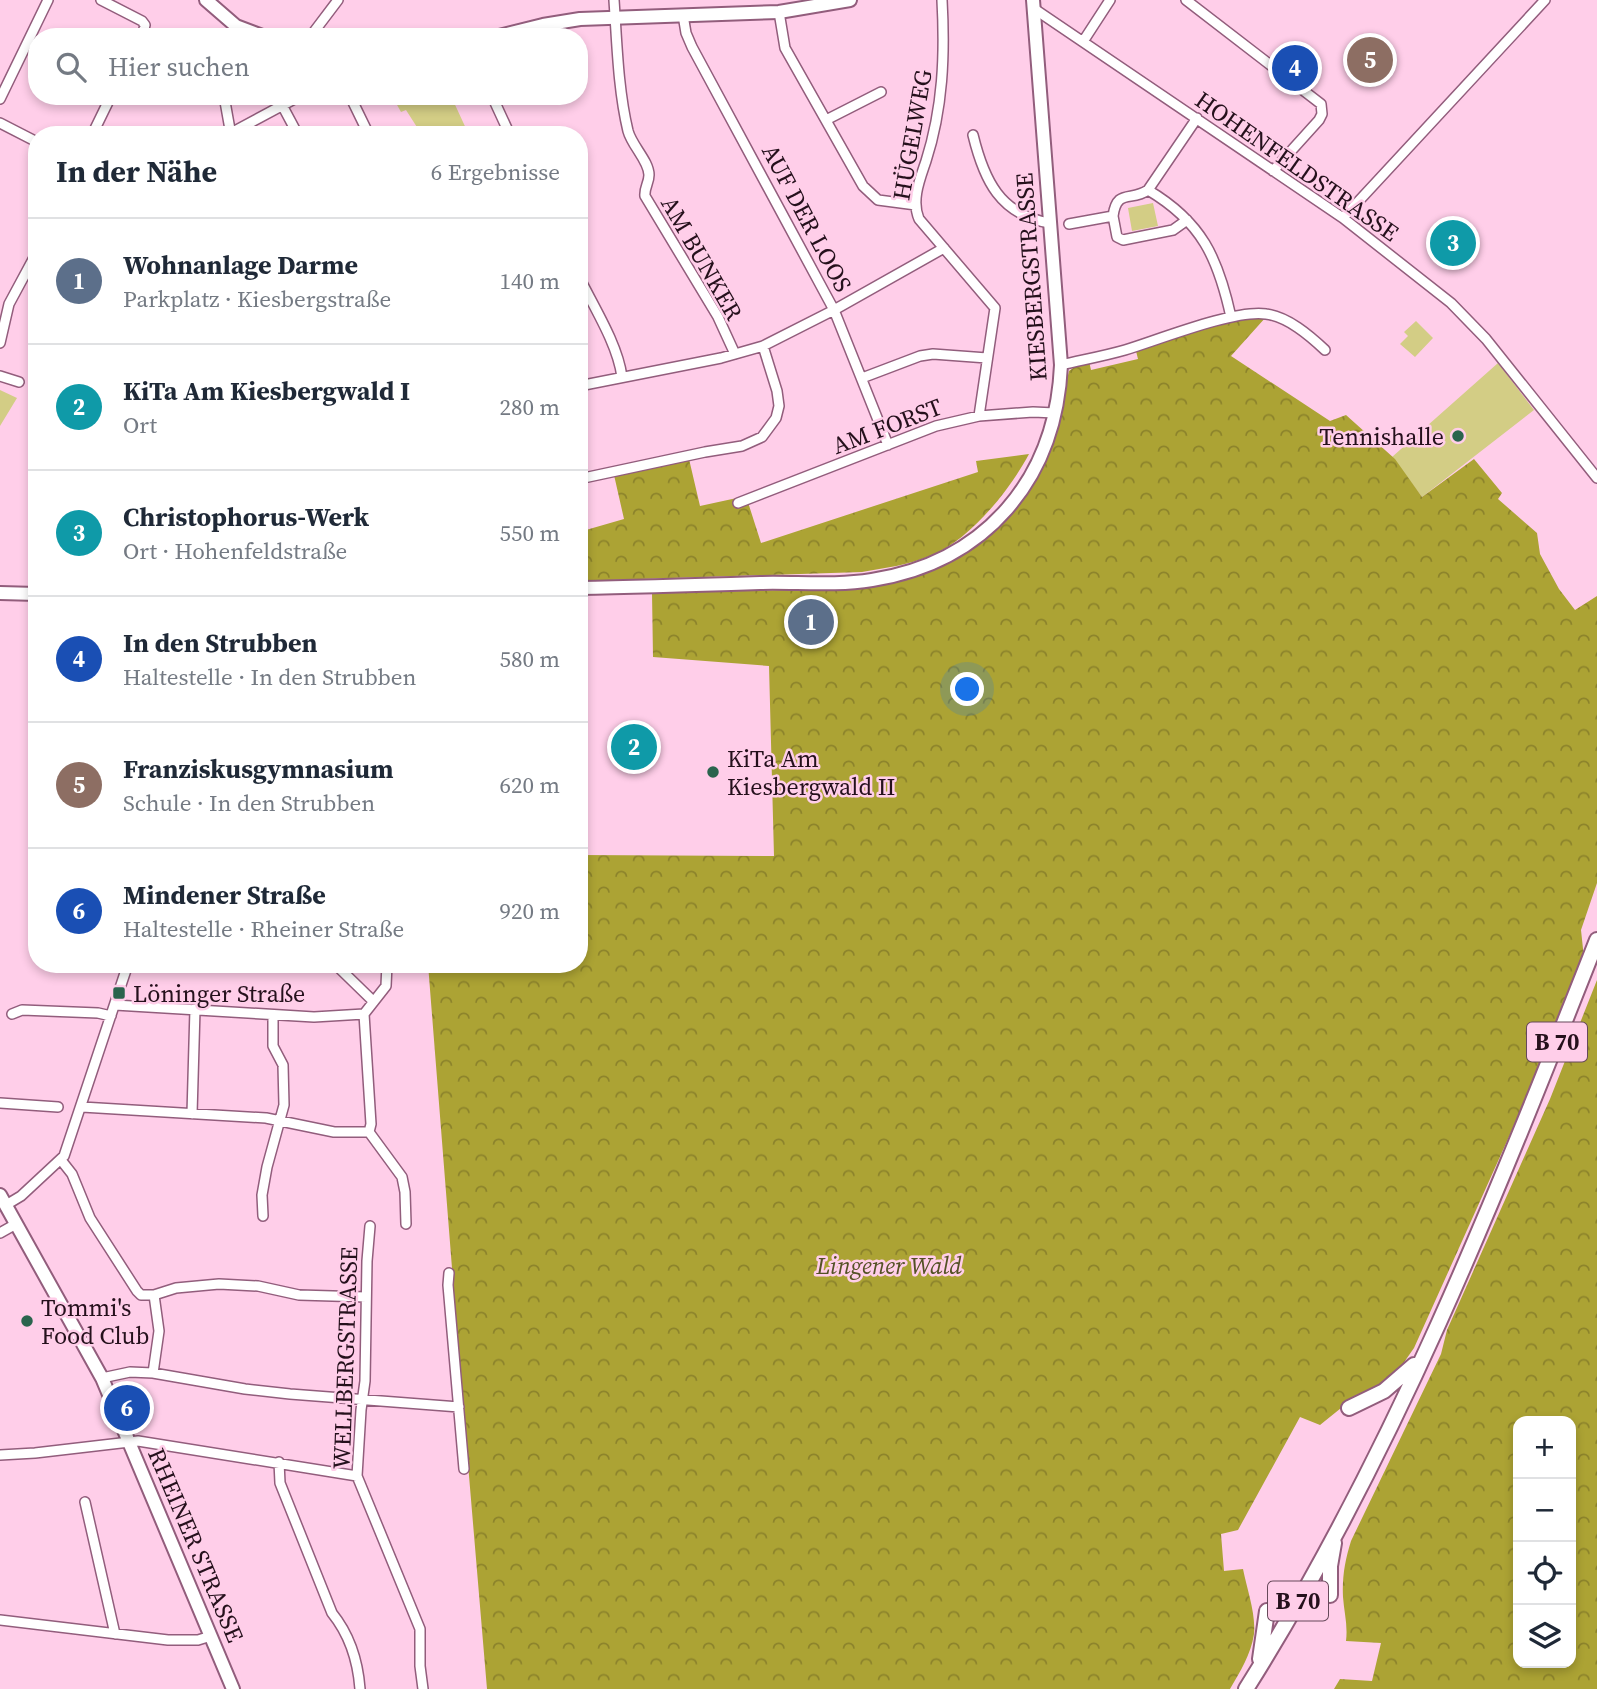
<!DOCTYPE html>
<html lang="de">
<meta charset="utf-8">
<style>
body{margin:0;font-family:"Source Serif 4",serif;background:#f2f2f3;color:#1f2937}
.controls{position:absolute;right:21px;bottom:21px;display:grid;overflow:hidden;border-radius:14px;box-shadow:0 4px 10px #0003}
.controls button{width:63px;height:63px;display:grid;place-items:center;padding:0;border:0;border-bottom:2px solid #e0e1e3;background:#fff;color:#1f2937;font:35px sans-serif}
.you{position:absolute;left:968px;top:690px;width:24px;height:24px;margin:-18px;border:5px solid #fff;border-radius:50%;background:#1a73e8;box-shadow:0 0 0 10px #1a73e833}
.badge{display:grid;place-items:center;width:46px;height:46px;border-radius:50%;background:#db2777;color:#fff;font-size:23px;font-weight:700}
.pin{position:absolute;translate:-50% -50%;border:4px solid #fff;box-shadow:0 2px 7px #0006}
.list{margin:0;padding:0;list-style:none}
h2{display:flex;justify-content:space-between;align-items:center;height:91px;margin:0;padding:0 28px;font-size:30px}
h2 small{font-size:23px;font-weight:400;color:#747a83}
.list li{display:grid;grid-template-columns:46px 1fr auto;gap:21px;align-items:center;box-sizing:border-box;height:126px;padding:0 28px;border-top:2px solid #e0e1e3}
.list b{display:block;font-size:26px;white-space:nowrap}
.list p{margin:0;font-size:23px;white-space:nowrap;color:#747a83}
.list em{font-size:23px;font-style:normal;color:#747a83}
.icon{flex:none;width:38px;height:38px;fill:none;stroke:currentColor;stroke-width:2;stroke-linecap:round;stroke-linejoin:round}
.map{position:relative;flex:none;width:1597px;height:1689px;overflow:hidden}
.search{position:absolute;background:#fff;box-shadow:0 4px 10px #0003;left:28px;top:28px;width:560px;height:77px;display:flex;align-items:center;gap:18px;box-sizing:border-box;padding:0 24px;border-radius:28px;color:#747a83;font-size:26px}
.panel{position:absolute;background:#fff;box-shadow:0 4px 10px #0003;left:28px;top:126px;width:560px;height:847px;border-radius:28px}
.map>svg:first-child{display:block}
.green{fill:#d3cd85}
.forest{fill:url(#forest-crowns);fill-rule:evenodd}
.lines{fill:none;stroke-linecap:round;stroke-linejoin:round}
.minor-casing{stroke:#925d7c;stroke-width:12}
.tertiary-casing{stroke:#925d7c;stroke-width:16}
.secondary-casing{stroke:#925d7c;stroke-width:16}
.primary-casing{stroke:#925d7c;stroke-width:18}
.minor{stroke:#fff;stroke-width:9}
.tertiary{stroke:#fff;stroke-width:12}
.secondary{stroke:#fff;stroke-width:12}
.primary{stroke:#fff;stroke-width:14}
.poi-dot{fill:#2a644d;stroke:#ffcee9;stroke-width:2.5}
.labels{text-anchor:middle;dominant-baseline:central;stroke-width:5;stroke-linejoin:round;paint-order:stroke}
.shield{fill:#ffcee9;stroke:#66495a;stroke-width:2}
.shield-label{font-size:23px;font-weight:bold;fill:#25101c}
.street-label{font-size:24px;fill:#25101c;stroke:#ffcee9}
.poi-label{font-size:24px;fill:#25101c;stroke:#ffcee9;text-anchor:start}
.park-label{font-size:24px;font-style:italic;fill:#545125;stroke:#ffcee9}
</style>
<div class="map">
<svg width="1597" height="1689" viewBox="0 0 1597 1689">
<defs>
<pattern id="forest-crowns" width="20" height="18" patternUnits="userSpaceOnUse" patternTransform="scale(1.75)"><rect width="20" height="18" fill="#aca334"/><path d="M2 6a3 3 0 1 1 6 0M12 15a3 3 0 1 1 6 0" fill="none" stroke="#8c832b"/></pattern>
</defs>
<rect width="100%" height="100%" fill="#ffcee9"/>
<path class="green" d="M 392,96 L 451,96 L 469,135 L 422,135 L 406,110 L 401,112 Z
M 1153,203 L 1158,226 L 1132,231 L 1128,208 Z
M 1416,321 L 1433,338 L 1415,357 L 1400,344 L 1408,336 L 1404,332 Z
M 1498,363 L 1534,410 L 1422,497 L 1392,457 Z
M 0,390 L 17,398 L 0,426 Z"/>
<path class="forest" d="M 1253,314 L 1266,317 L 1231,356 L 1330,421 L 1346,415 L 1395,459 L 1422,497 L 1474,459 L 1502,493 L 1498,499 L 1537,533 L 1540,554 L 1559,589 L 1575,610 L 1597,596 L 1597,883 L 1581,930 L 1584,958 L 1512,1130 L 1414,1348 L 1400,1368 L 1380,1386 L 1351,1400 L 1320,1425 L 1300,1417 L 1238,1530 L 1221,1534 L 1224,1571 L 1243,1569 C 1247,1589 1256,1614 1254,1634 C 1251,1654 1240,1672 1230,1689 L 487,1689 L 468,1464 L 459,1384 L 452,1268 L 428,964 L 579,964 L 579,855 L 774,856 L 769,666 L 653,657 L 652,593 L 829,589 L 872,586 L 907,578 L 936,567 L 965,550 L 988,530 L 1054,433 L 1069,371 L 1080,363 L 1089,361 L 1091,370 L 1138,359 L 1136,351 L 1218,322 Z
M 1029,454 C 1010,490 969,541 930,556 C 908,565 885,568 862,572 L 579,581 L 579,532 L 624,519 L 614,475 L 689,459 L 700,506 L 746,496 L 761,543 L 978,472 L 976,461 Z
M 1597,980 L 1597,1689 L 1334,1689 L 1340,1679 L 1372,1681 L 1381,1643 L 1346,1641 C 1348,1625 1344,1612 1343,1597 C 1342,1577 1345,1560 1351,1541 L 1441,1354 L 1447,1330 L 1550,1099 ZM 1571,1421 L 1571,1663 L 1518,1663 L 1518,1421 Z"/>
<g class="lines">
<g class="minor-casing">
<path id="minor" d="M 101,0 L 142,21 L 145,25 L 142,37
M 614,0 C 617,43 618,89 628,131 C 632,146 649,161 649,175 C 649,183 644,188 645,196 L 718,317 L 735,354
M 942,0 C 945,55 943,108 926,161 C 920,179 911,200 919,219 L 995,308 L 979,416
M 1186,0 L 1321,104 L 1322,114 L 1319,120 L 1273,171
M 1033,8 L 1343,218 L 1451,303 L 1486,339 L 1597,478
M 779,12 L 785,48 L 863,186 L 878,200 L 916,205
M 683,15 L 686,33 L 692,47 L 834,310 L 888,445
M 310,37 L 338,0
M 1084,40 L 1110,0
M 224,96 L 231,135
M 350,96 L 369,135
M 492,96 L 510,135
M 0,99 L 48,0
M 282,105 L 298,135
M 826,120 L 881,92
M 0,123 L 37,142
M 231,133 L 300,96
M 92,135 L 111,96
M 973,135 C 984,180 1000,215 1050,223
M 1148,190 C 1202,222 1218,258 1231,317
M 1113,216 L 1117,237 L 1123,240 L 1173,230 L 1187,220
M 1343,218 L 1545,0
M 1069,224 L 1113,216 C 1117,188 1131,202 1148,190 L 1197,118
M 579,277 C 594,307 618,345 622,377
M 0,343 L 9,304 L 37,252
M 1061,365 C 1082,360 1104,356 1125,350 C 1158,340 1235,309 1266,314 C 1288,317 1309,335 1325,350
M 0,376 L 19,382
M 862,378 L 920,356 L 933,354 L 987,358
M 579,386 L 721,358 L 763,346 L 834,310 L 944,248
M 579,479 L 705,452 L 742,446 L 762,437 L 776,418 L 779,406 L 777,391 L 763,346
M 738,503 L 936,426 L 979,416 L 1033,412 L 1055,413
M 335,964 L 373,1001
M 115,1005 L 314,1017 L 364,1014
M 12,1014 L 22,1010 L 98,1013 L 111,1016
M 0,1103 L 58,1107
M 82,1107 L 266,1118 L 334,1132 L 369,1132 L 402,1177 L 405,1192 L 406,1224
M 192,1114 L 195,1009
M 369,1132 L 371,1124 L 364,1014 L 386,986 L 387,964
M 61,1160 L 72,1174 L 90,1218 L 137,1291 L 141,1295 L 154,1295 L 159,1331 L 153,1373
M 6,1205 L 21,1196 L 64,1156 L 128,964
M 263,1216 L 262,1195 L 267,1167 L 284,1105 L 283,1065 L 273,1046 L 273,1015
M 370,1226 L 367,1261 L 365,1381 L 361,1410 L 357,1476 L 420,1629 L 420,1666 L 423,1689
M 0,1233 L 16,1224
M 449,1273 L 448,1285 L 464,1469
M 154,1295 L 176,1288 L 219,1284 L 258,1286 L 299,1295 L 366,1297
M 102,1378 L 130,1372 L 153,1373 L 245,1389 L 290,1394 L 459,1407
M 0,1455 L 35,1453 L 138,1441 L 357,1476
M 279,1462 L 280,1483 L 332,1613 C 349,1634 358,1662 360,1689
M 85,1502 L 115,1634
M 0,1620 L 168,1640 L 198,1640 L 211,1636"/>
</g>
<g class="tertiary-casing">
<path id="tertiary" d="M 206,0 L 236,26 L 265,37
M 495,37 L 543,25 L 580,19 L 779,12 L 850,0
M 579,588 C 639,587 700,585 760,583 C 797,582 835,586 872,580 C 986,562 1056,479 1061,365 L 1033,0
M 0,593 L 37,594"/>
</g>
<g class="secondary-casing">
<path id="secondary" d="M 0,1195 L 102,1378 L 233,1689"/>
</g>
<g class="primary-casing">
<path id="primary" d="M 1349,1408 L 1384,1391 L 1414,1365
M 1330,1595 L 1330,1566 L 1334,1543
M 1260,1659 L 1267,1611
M 1246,1689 C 1393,1456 1496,1196 1597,940"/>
</g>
<use href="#minor" class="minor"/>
<use href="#tertiary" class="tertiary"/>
<use href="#secondary" class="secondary"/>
<use href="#primary" class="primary"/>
</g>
<g class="poi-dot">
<circle cx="1458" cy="436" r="7"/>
<circle cx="713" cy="772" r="7"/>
<rect x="112" y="986" width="14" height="14" rx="3.5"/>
<circle cx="27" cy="1321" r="7"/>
</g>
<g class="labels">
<g class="shield">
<rect x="1527" y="1022.5" width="60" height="39" rx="5"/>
<rect x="1268" y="1581.5" width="60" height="39" rx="5"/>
</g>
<g class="shield-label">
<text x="1557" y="1042">B 70</text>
<text x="1298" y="1601">B 70</text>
</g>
<g class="street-label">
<text transform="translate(912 135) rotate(-80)">HÜGELWEG</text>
<text transform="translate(1297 166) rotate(35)">HOHENFELDSTRASSE</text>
<text transform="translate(807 218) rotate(62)">AUF DER LOOS</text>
<text transform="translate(702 258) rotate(60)">AM BUNKER</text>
<text transform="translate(1031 277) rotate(-94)">KIESBERGSTRASSE</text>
<text transform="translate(887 426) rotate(-21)">AM FORST</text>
<text transform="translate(345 1358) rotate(-88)">WELLBERGSTRASSE</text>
<text transform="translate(196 1545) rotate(67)">RHEINER STRASSE</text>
</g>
<g class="poi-label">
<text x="1444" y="436" text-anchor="end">Tennishalle</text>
<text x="727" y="758">KiTa Am<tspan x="727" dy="28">Kiesbergwald II</tspan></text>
<text x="133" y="993">Löninger Straße</text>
<text x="41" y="1307">Tommi's<tspan x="41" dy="28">Food Club</tspan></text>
</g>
<g class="park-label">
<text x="889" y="1265">Lingener Wald</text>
</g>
</g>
</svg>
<div class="controls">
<button>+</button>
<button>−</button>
<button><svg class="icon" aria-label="locate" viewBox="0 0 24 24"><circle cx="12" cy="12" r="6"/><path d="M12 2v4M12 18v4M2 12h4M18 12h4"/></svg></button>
<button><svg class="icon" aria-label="layers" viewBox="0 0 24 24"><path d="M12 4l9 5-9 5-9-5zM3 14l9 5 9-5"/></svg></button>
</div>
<div class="you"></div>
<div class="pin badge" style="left:811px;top:622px;background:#5c6f8a">1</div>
<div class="pin badge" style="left:634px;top:747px;background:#0f9aa8">2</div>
<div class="pin badge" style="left:1453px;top:243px;background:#0f9aa8">3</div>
<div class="pin badge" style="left:1295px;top:68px;background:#1a4fb4">4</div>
<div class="pin badge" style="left:1370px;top:60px;background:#8d6e63">5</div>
<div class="pin badge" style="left:127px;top:1408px;background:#1a4fb4">6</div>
<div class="search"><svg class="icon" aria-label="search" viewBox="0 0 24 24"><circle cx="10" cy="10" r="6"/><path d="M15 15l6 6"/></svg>Hier suchen</div>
<section class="panel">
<h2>In der Nähe<small>6 Ergebnisse</small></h2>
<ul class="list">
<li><span class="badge" style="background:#5c6f8a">1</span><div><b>Wohnanlage Darme</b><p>Parkplatz · Kiesbergstraße</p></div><em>140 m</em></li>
<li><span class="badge" style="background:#0f9aa8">2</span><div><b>KiTa Am Kiesbergwald I</b><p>Ort</p></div><em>280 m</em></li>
<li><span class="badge" style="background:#0f9aa8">3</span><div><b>Christophorus-Werk</b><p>Ort · Hohenfeldstraße</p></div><em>550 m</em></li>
<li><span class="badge" style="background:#1a4fb4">4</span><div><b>In den Strubben</b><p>Haltestelle · In den Strubben</p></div><em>580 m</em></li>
<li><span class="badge" style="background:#8d6e63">5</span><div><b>Franziskusgymnasium</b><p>Schule · In den Strubben</p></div><em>620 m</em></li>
<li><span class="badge" style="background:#1a4fb4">6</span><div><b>Mindener Straße</b><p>Haltestelle · Rheiner Straße</p></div><em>920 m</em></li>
</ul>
</section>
</div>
